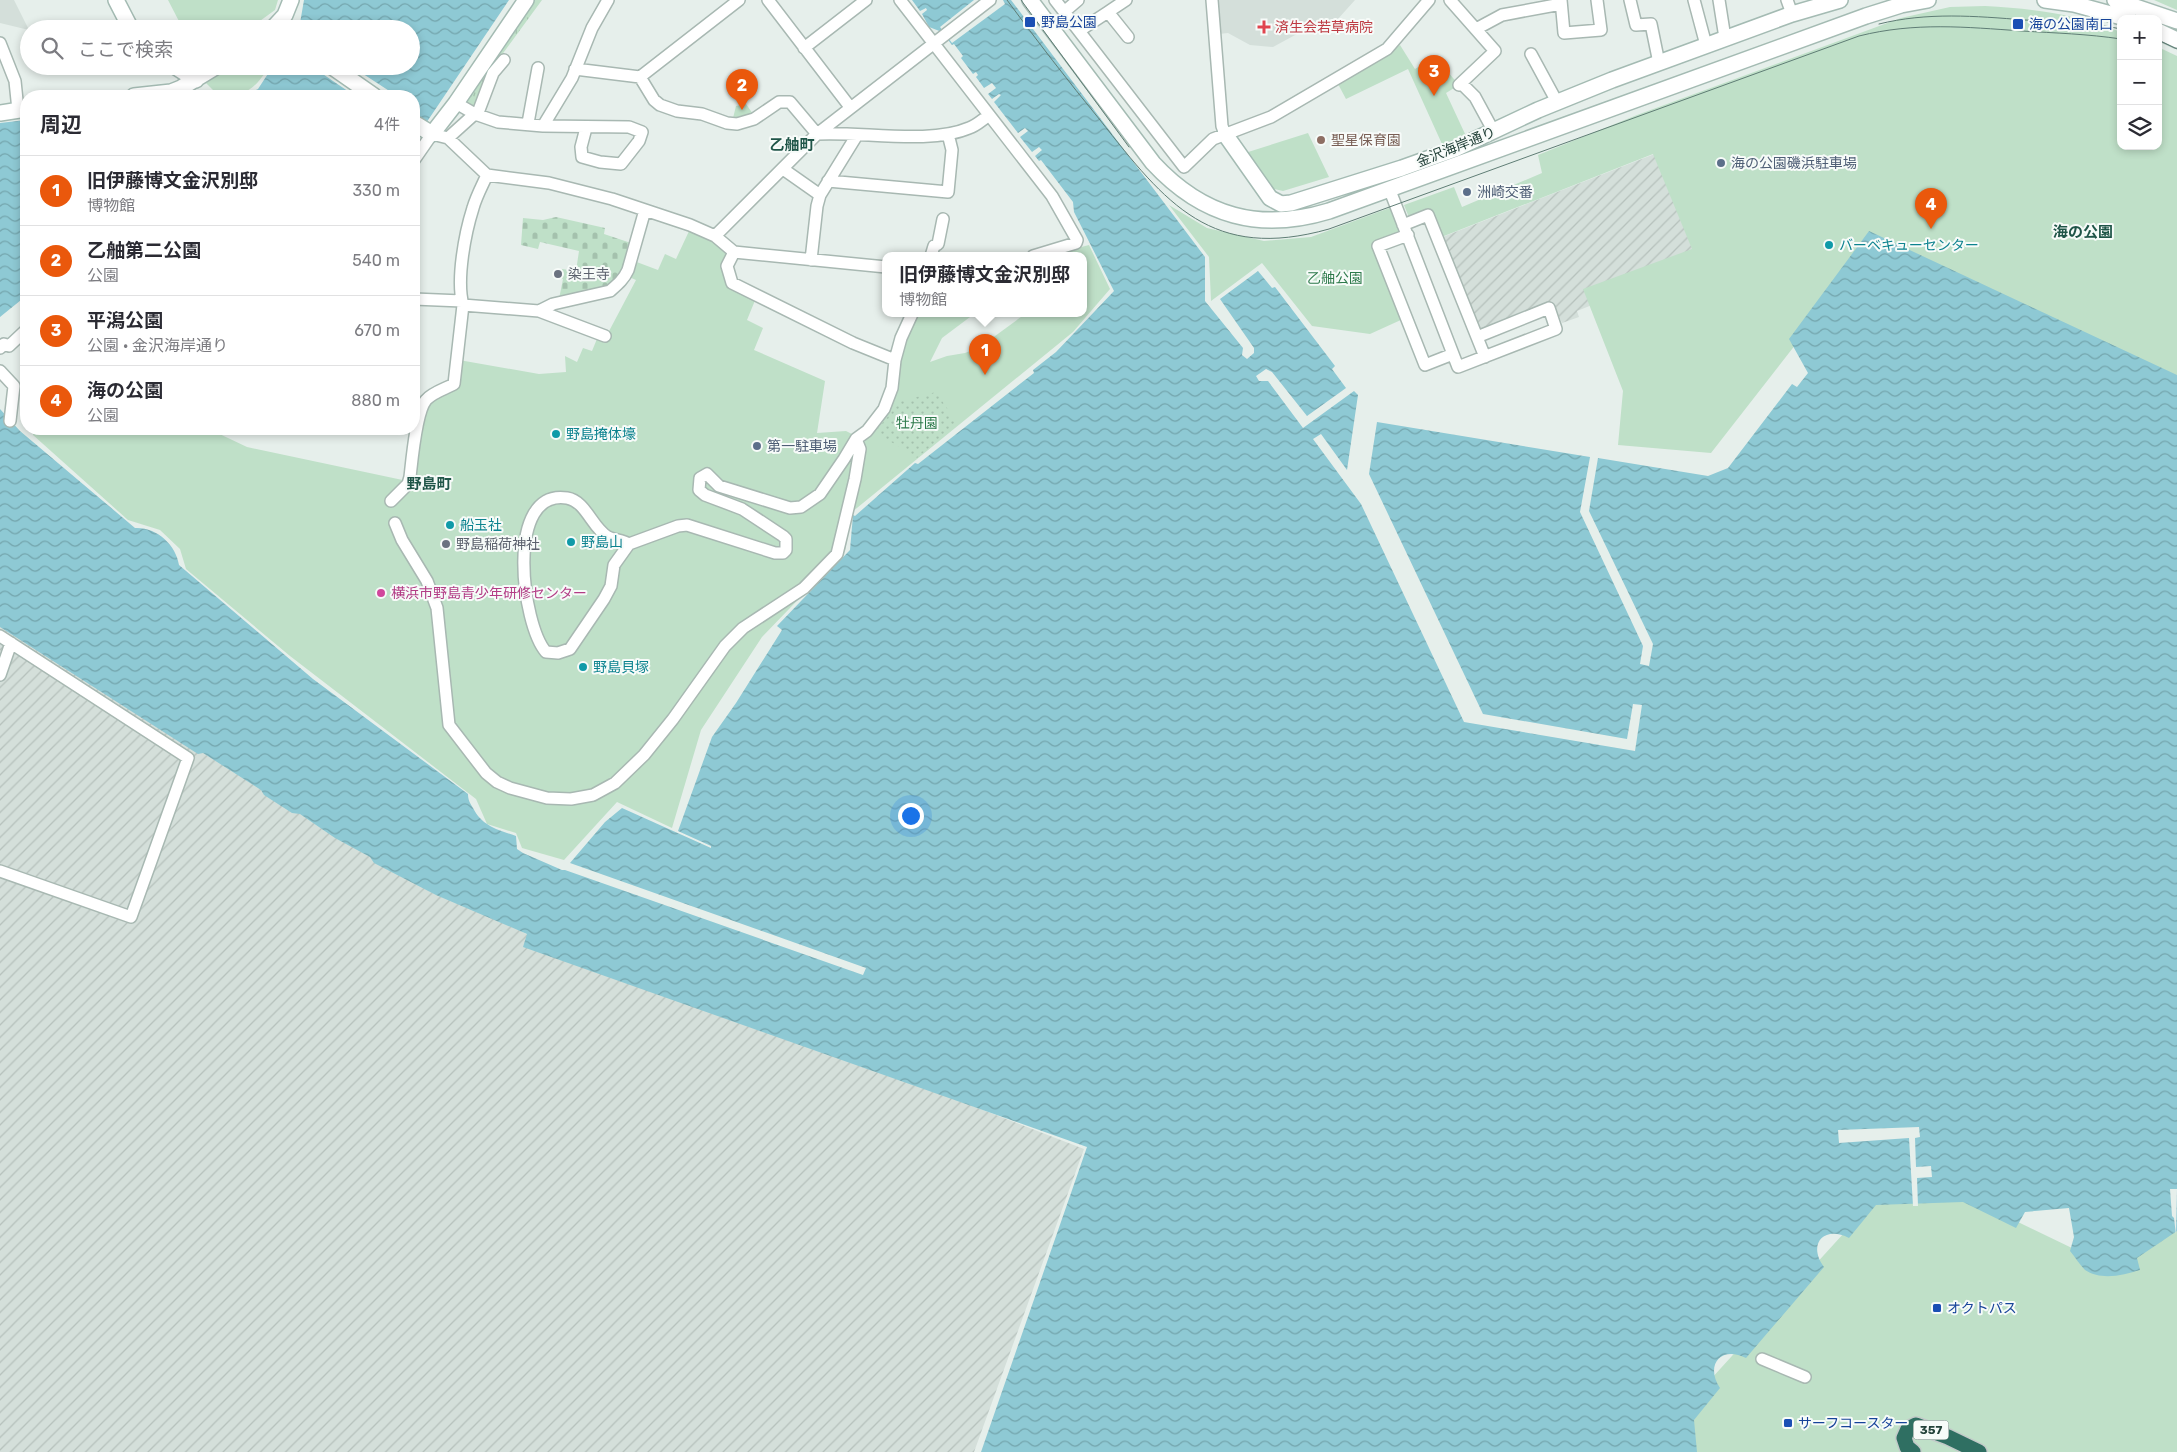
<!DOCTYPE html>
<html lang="ja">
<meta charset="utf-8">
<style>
body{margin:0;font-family:Rubik,"Noto Sans JP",sans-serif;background:#f7f7f7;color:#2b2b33}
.controls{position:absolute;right:15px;top:15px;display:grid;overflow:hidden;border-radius:10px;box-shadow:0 2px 8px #0003}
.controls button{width:45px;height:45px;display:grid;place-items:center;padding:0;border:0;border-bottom:1px solid #e1e1e2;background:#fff;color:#2b2b33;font:25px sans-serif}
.you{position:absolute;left:910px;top:815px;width:18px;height:18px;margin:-12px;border:4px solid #fff;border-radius:50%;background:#1a73e8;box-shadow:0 0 0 8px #1a73e833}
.badge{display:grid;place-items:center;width:32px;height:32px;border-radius:50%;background:#ea580c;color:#fff;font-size:16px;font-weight:700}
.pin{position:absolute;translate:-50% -41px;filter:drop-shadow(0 1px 2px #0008)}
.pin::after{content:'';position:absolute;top:26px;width:18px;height:15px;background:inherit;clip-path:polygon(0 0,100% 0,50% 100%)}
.popup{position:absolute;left:882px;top:252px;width:205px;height:65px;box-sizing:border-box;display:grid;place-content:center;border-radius:10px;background:#fff;filter:drop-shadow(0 1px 4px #0005);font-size:16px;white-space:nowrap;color:#7c7c81}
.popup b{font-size:19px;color:#2b2b33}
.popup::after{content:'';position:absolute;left:50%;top:100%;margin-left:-10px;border:10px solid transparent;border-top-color:#fff}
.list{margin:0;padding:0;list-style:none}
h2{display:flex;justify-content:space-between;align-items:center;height:65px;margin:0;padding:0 20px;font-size:21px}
h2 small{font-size:16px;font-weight:400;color:#7c7c81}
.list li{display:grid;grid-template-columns:32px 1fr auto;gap:15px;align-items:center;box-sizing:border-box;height:70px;padding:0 20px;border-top:1px solid #e1e1e2}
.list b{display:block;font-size:19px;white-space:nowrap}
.list p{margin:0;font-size:16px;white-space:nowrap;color:#7c7c81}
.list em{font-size:16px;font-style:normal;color:#7c7c81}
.icon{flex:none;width:28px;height:28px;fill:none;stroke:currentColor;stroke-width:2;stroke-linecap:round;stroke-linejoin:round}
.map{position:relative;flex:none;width:2177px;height:1452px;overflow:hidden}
.search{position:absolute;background:#fff;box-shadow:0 2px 8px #0003;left:20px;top:20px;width:400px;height:55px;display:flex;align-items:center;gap:12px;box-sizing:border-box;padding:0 18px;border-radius:28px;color:#7c7c81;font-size:19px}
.panel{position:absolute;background:#fff;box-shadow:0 2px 8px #0003;left:20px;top:90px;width:400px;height:345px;border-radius:20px}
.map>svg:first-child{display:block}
.built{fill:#d4dfda}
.industrial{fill:url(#industrial-furrows)}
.grass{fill:url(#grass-tufts)}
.cemetery{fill:url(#cemetery-stones)}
.park{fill:#bfe0c8}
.garden{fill:url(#garden-dots)}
.water{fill:url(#water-waves)}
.pier{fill:#e6efeb}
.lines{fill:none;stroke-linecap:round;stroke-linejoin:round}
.street-casing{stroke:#a8b8b2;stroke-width:14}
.secondary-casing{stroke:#a4bbb3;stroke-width:18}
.highway-casing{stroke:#c2cac8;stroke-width:18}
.street{stroke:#fff;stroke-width:11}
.secondary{stroke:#fff;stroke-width:15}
.highway{stroke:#2f6f62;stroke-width:15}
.tram{stroke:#5f7d75;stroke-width:1}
.transit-dot{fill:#1a4fb4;stroke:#f7fbf9;stroke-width:2}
.health-dot{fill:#e0444e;stroke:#f7fbf9;stroke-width:2}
.education-dot{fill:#8d6e63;stroke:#f7fbf9;stroke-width:2}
.service-dot{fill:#5c6f8a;stroke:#f7fbf9;stroke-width:2}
.culture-dot{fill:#0f9aa8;stroke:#f7fbf9;stroke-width:2}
.worship-dot{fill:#6b7280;stroke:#f7fbf9;stroke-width:2}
.hotel-dot{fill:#d1479c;stroke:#f7fbf9;stroke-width:2}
.labels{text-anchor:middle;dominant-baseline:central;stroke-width:4;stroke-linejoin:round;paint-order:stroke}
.shield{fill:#f7fbf9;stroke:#637a73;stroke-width:1}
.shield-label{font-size:12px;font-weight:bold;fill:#24423a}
.transit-label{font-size:14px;fill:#164399;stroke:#f7fbf9;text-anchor:start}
.health-label{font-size:14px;fill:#be3a42;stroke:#f7fbf9;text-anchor:start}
.education-label{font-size:14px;fill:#785e54;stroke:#f7fbf9;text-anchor:start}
.street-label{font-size:14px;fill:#24423a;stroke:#f7fbf9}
.service-label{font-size:14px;fill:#4e5e75;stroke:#f7fbf9;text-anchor:start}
.culture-label{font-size:14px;fill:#0d838f;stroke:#f7fbf9;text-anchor:start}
.worship-label{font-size:14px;fill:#5b616d;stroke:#f7fbf9;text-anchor:start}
.park-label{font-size:14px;fill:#2d7a4b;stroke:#f7fbf9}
.hotel-label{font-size:14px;fill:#b23c85;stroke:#f7fbf9;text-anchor:start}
.neighbourhood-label{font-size:15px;font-weight:bold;fill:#1f5548;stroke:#f7fbf9}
</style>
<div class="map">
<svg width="2177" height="1452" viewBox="0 0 2177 1452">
<defs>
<pattern id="industrial-furrows" width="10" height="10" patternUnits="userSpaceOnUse" patternTransform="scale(1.25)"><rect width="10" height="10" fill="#d4dfda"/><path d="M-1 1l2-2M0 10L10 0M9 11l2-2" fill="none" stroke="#b6c1bc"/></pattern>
<pattern id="grass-tufts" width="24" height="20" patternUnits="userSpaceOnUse" patternTransform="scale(1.25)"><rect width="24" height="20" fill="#bfe0c8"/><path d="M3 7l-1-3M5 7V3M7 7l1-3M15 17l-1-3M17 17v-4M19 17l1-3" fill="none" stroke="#a4c1ad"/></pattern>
<pattern id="cemetery-stones" width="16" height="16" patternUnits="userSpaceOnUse" patternTransform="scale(1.25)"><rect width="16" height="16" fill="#bfe0c8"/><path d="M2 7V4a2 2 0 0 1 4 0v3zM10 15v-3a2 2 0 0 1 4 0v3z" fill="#a4c1ad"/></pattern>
<pattern id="garden-dots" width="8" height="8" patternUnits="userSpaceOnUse" patternTransform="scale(1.25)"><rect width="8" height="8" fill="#bfe0c8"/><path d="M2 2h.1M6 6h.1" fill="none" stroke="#a4c1ad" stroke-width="1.8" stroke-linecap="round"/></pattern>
<pattern id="water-waves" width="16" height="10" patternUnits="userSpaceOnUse" patternTransform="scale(1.25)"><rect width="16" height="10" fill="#8ec9d4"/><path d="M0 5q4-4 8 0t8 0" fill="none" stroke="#74a5ad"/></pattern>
</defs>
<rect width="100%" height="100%" fill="#e6efeb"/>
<path class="built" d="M 0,0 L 14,0 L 29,30 L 0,23 Z
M 1216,0 L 1355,0 L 1337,20 L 1319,22 L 1273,47 L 1250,45 L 1228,33 L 1219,34 Z"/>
<path class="industrial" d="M 1657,153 L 1695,249 L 1592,305 L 1577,311 L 1579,317 L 1562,323 L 1552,301 L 1477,330 L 1440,238 Z
M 0,622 L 526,934 L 1084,1149 L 974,1452 L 0,1452 Z"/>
<path class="grass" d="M 533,0 L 542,0 L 501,56 L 474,106 L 463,100 Z"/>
<path class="cemetery" d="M 556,217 L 605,228 L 604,234 L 631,243 L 624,273 L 611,287 L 559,299 L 563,279 L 560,278 L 562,269 L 576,271 L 579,251 L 540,242 L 538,249 L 521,245 L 523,218 L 543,220 Z"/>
<path class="park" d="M 168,0 L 278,0 L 275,10 L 249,29 L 183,29 Z
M 2153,0 L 2177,0 L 2177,10 L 2154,0 Z
M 1985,6 C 2034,9 2074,13 2121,32 L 2121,146 L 2158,146 L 2158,47 L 2177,56 L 2177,402 L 1874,244 L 1711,453 L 1618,445 L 1623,391 L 1583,289 L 1692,249 L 1653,154 L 1439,238 L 1429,213 L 1410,220 L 1404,205 L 1454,187 L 1462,207 L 1542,173 L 1538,155 L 1637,115 L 1901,18 L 1950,7 Z
M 1400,45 L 1415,69 L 1435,57 L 1459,85 L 1446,93 L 1466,136 L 1442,144 L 1408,69 L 1346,99 L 1338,84 Z
M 230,66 L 270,66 C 254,89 248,96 219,96 L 206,83 Z
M 746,104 L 753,114 L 742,118 L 733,118 L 736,106 Z
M 1308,133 L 1329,177 L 1283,191 L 1270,188 L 1245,153 Z
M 1169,205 L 1207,228 L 1264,241 L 1311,237 L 1392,207 L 1402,233 L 1373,245 L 1403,319 L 1370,334 L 1312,326 L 1262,263 L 1211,301 L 1209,257 Z
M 690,229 L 713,239 L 729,254 L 730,286 L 756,298 L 747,320 L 763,328 L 754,350 L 825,381 L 817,433 L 846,431 L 864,440 L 894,401 L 902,350 L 918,314 L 974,314 L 942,338 L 930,362 L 947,356 L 965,353 L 980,347 L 1025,314 L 1084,314 L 1084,256 L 1046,256 L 1089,245 L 1110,289 L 1073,332 L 852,512 L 845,551 L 762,637 L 701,730 L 672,828 L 617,802 L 564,860 L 522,848 L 516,833 L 487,824 L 476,799 L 290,656 L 186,569 L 180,549 L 160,530 L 128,520 L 33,435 L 34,429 L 209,429 L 247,447 L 412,482 L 427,404 L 455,387 L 459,360 L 539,374 L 566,372 L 565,356 L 577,362 L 583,348 L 592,351 L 599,334 L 607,335 L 636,280 L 629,277 L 634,261 L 658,270 L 665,254 L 676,259 Z
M 1964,1196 L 2101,1262 L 2177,1225 L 2177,1452 L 1692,1452 L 1690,1402 L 1875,1199 Z"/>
<path class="garden" d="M 936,392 L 957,423 L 917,458 L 875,432 L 901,401 Z"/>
<path class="water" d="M 304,0 L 509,0 L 414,141 L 414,96 L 244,96 L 258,89 L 273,66 L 411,66 L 411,29 L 299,29 Z
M 912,0 L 1011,0 L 1205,257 L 1205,301 L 1243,348 L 1242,355 L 1247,359 L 1254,353 L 1254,348 L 1220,299 L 1258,271 L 1272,288 L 1275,287 L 1335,366 L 1332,369 L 1346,388 L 1307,416 L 1272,372 L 1266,369 L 1256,376 L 1259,381 L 1268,381 L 1303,428 L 1354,391 L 1358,395 L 1347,470 L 1321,434 L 1313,439 L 1361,504 L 1464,722 L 1635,751 L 1642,705 L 1633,704 L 1627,739 L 1483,714 L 1369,474 L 1377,422 L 1590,457 L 1580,512 L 1643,646 L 1640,664 L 1649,666 L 1653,644 L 1589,511 L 1598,458 L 1708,476 L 1728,468 L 1792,384 L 1797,387 L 1808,373 L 1789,339 L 1869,231 L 2177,375 L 2177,1231 L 2137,1258 L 2140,1270 C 2123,1275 2102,1281 2085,1270 C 2080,1265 2075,1257 2070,1251 L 2074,1237 L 2069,1208 L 2025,1212 L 2016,1228 L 1963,1202 L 1876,1205 L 1849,1238 C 1824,1225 1807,1244 1824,1267 L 1746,1358 C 1720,1345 1705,1366 1720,1388 L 1694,1420 L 1697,1452 L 981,1452 L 1087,1147 L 523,947 L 527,934 L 436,895 L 374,863 L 370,857 L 335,838 L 300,814 L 292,813 L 264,795 L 261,790 L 203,753 L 198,754 L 0,627 L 0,409 L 20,431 L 135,528 C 157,527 176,545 179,565 L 313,679 L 468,794 C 468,800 470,803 473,808 C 482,826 498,830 516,836 L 517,849 L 523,853 L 562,870 L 565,870 L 863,975 L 866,968 L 570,863 L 605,822 L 622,808 L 711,848 L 711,846 L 678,831 L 712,737 L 736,703 L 782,630 L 777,626 L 850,550 L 853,515 L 855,516 L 915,463 L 918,464 L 1034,373 L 1033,370 L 1056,352 L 1114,291 L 1074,212 L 1073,202 L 1041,160 L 1039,161 L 1035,156 L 1042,150 L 1039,147 L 1032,152 L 1020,137 L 1028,131 L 1025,128 L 1018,133 L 994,102 L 1001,95 L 999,94 L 992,99 L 988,94 L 996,88 L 992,83 L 984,88 L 976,77 L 978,75 L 976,72 L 973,74 L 961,58 L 963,56 L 954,44 L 952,45 L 942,32 L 929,27 L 922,14 L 927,10 L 926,8 L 920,11 Z
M 26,120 L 26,296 L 0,317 L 0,123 Z"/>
<path class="pier" d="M 974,0 L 1003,0 L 1005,4 L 952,43 L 940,27 Z
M 311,66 L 351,66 L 397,96 L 355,96 Z
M 1919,1127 L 1920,1137 L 1915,1138 L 1916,1167 L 1931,1166 L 1932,1177 L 1917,1178 L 1918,1206 L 1913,1206 L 1909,1138 L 1839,1143 L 1838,1130 Z
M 2170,1189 L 2177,1189 L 2176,1235 L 2174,1218 L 2172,1216 Z"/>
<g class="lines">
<g class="street-casing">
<path id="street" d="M 768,0 L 850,107
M 900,0 L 1052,196 L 1077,240 L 1076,243 L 1033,256
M 1055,0 L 1184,167 L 1213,139 L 1271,117 L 1387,49 L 1429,0
M 1212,0 L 1222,126 L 1225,134
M 1450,0 L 1495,51 L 1459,85
M 1561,0 L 1564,33 L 1601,30 L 1597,0
M 1630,0 L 1636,25 L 1651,24 L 1659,63
M 1694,0 L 1706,45
M 1719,0 L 1725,38
M 1787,0 L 1792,14
M 1064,12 L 1078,0
M 1108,12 L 1126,0
M 1476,29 L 1502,15 L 1561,4
M 1079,31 L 1108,12 L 1128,37
M 0,43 L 15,81 L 18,110
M 804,48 L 866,0
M 1531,54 L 1557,102
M 575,69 L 640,77 L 654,100 L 660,105 L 677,111 L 702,114 L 727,123 L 737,124 L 754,119 L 779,102 L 790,102 L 817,134 C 860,131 930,145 969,128 C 976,126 982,120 988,116
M 640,77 L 739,0
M 1462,84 L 1475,97 L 1494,132
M 456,103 L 475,114 L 498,122 L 543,126 L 629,127 L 642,132 L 639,141 L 621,164 L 600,162 L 582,157 L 581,147 L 586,128
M 528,123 L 538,68
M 543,126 L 572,78 L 592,28 L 608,0
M 448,138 L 479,110 L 493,73 L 504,60
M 414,160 L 432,134 L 448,138 L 487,175 L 549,183 L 612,199 L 690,225 L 715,236 L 734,252 L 886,267
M 783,169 L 820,195
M 828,181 L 948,192 L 952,150 L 948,134
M 1389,188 L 1458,367 L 1556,329 L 1549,308 L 1477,337
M 1403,225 L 1428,215 L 1485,357
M 1408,235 L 1378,246 L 1425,365 L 1453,354
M 715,236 L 817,134 L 990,0
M 734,252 L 727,266 L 732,283 L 853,343 L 895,360
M 931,256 L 934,246 L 938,244 L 943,219
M 811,260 L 817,206 L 820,195 L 857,135
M 414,299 L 462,301
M 463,305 L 539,311 L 605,336
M 539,311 L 553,304 L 610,291 C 618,284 624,279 628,270 L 645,210
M 0,348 L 4,344 L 9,346 L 26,330
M 0,371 L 14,386 L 10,421
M 391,501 L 408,484 L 410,477 C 412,460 416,412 426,400 C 433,392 445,389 454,384 L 463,305 C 456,280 465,233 473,208 C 476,197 482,186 487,175
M 395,523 L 402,540 L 427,581 L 437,608 L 449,725 L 486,773 L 497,782 L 510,788 L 547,798 L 571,799 L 593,795 L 615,783 L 644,755 L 673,719 L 725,646 L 743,628 L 804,588 L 837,554 L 855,479 L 860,449 L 856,439
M 629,544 C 622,540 614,540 608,537 C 592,528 586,501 567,498 C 504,488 522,625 546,652 L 558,653 L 570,649 L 604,599 L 611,586 L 614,565 L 629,544 L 678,526 L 687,525 L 775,553 L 783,553 L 786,550 L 786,539 L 783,536 L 742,509 L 705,495 L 699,490 L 700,478 L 707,474 L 719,486 L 790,508 L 801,507 L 820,494 L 844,459 L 856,439 L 867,431 L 884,409 L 892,388 L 895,360 L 901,338 L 912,314
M 0,636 L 188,758 L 131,917 L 0,871
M 0,675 L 11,643
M 1762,1359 L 1805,1377"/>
</g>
<g class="secondary-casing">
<path id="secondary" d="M 116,0 L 131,29
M 1030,0 L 1153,163 C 1203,217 1260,232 1329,211 L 1866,16 L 1901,5 L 1928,0
M 2045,0 L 2074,4 L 2129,19
M 2115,0 L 2177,21
M 272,29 L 285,15 L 291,0
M 2158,31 L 2177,40
M 174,66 L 196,80
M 331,66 L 374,96
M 134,96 L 171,92 L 181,88 L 217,66
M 0,113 L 26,109
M 414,123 L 432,134 L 456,103 L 526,0
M 1225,134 L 1270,198 L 1281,204 L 1291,203 L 1402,168 L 1455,149 L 1538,110 L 1612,80 L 1792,14 L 1840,0"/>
</g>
<g class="highway-casing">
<path id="highway" d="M 1913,1452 L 1907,1447 L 1904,1438 L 1908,1429 L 1916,1425 L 1948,1437 L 1979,1452"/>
</g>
<use href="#street" class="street"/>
<use href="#secondary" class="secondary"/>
<use href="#highway" class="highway"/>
<path class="tram" d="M 1007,0 C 1037,41 1068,81 1100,120 C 1166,204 1212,262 1329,229 L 1859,36 C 1915,22 1965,27 2022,31 C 2055,33 2088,34 2121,39
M 1021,0 L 1129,147
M 1879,24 C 1927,12 1975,16 2025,20 C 2057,22 2089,22 2121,29
M 2158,40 L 2177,49"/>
</g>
<g class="transit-dot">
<rect x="1024" y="16" width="12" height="12" rx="2.5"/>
<rect x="2012" y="18" width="12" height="12" rx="2.5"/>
<rect x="1932" y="1303" width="10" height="10" rx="2.5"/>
<rect x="1783" y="1418" width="10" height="10" rx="2.5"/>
</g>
<path class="health-dot" d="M1261.5 19.5h5v5h5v5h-5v5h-5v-5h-5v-5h5z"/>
<circle class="education-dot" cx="1321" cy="140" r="5"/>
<g class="service-dot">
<circle cx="1721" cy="163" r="5"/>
<circle cx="1467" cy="192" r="5"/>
<circle cx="757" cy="446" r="5"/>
</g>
<g class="culture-dot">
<circle cx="1829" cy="245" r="5"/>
<circle cx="556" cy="434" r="5"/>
<circle cx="450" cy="525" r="5"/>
<circle cx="571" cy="542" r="5"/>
<circle cx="583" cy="667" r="5"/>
</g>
<g class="worship-dot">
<circle cx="558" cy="274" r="5"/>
<circle cx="446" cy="544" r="5"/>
</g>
<circle class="hotel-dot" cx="381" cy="593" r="5"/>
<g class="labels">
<rect class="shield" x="1913.5" y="1420.5" width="35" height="19" rx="4"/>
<g class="shield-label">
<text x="1931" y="1430">357</text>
</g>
<g class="transit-label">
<text x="1041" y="22">野島公園</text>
<text x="2029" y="24">海の公園南口</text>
<text x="1947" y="1308">オクトパス</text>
<text x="1798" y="1423">サーフコースター</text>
</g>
<g class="health-label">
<text x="1275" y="27">済生会若草病院</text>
</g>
<g class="education-label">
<text x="1331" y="140">聖星保育園</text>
</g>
<g class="street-label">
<text transform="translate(1456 147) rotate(-22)">金沢海岸通り</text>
</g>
<g class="service-label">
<text x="1731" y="163">海の公園磯浜駐車場</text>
<text x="1477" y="192">洲崎交番</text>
<text x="767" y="446">第一駐車場</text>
</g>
<g class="culture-label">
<text x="1839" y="245">バーベキューセンター</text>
<text x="566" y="434">野島掩体壕</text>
<text x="460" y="525">船玉社</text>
<text x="581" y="542">野島山</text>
<text x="593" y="667">野島貝塚</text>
</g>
<g class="worship-label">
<text x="568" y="274">染王寺</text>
<text x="456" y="544">野島稲荷神社</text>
</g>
<g class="park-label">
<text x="1335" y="278">乙舳公園</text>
<text x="917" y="423">牡丹園</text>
</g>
<g class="hotel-label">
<text x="391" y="593">横浜市野島青少年研修センター</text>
</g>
<g class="neighbourhood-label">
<text x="792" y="145">乙舳町</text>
<text x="2083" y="232">海の公園</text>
<text x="429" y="484">野島町</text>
</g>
</g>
</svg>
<div class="controls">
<button>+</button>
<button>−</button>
<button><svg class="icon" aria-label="layers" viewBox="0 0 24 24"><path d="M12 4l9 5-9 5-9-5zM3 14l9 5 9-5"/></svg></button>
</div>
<div class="you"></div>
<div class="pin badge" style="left:985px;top:375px">1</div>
<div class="popup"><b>旧伊藤博文金沢別邸</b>博物館</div>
<div class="pin badge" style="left:742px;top:110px">2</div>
<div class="pin badge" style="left:1434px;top:96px">3</div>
<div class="pin badge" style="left:1931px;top:229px">4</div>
<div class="search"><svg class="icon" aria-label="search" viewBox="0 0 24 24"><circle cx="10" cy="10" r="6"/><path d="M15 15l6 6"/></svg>ここで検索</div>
<section class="panel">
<h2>周辺<small>4件</small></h2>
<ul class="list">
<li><span class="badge">1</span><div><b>旧伊藤博文金沢別邸</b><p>博物館</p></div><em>330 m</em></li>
<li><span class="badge">2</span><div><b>乙舳第二公園</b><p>公園</p></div><em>540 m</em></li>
<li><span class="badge">3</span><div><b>平潟公園</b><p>公園 · 金沢海岸通り</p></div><em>670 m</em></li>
<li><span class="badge">4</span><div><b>海の公園</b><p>公園</p></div><em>880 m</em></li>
</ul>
</section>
</div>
